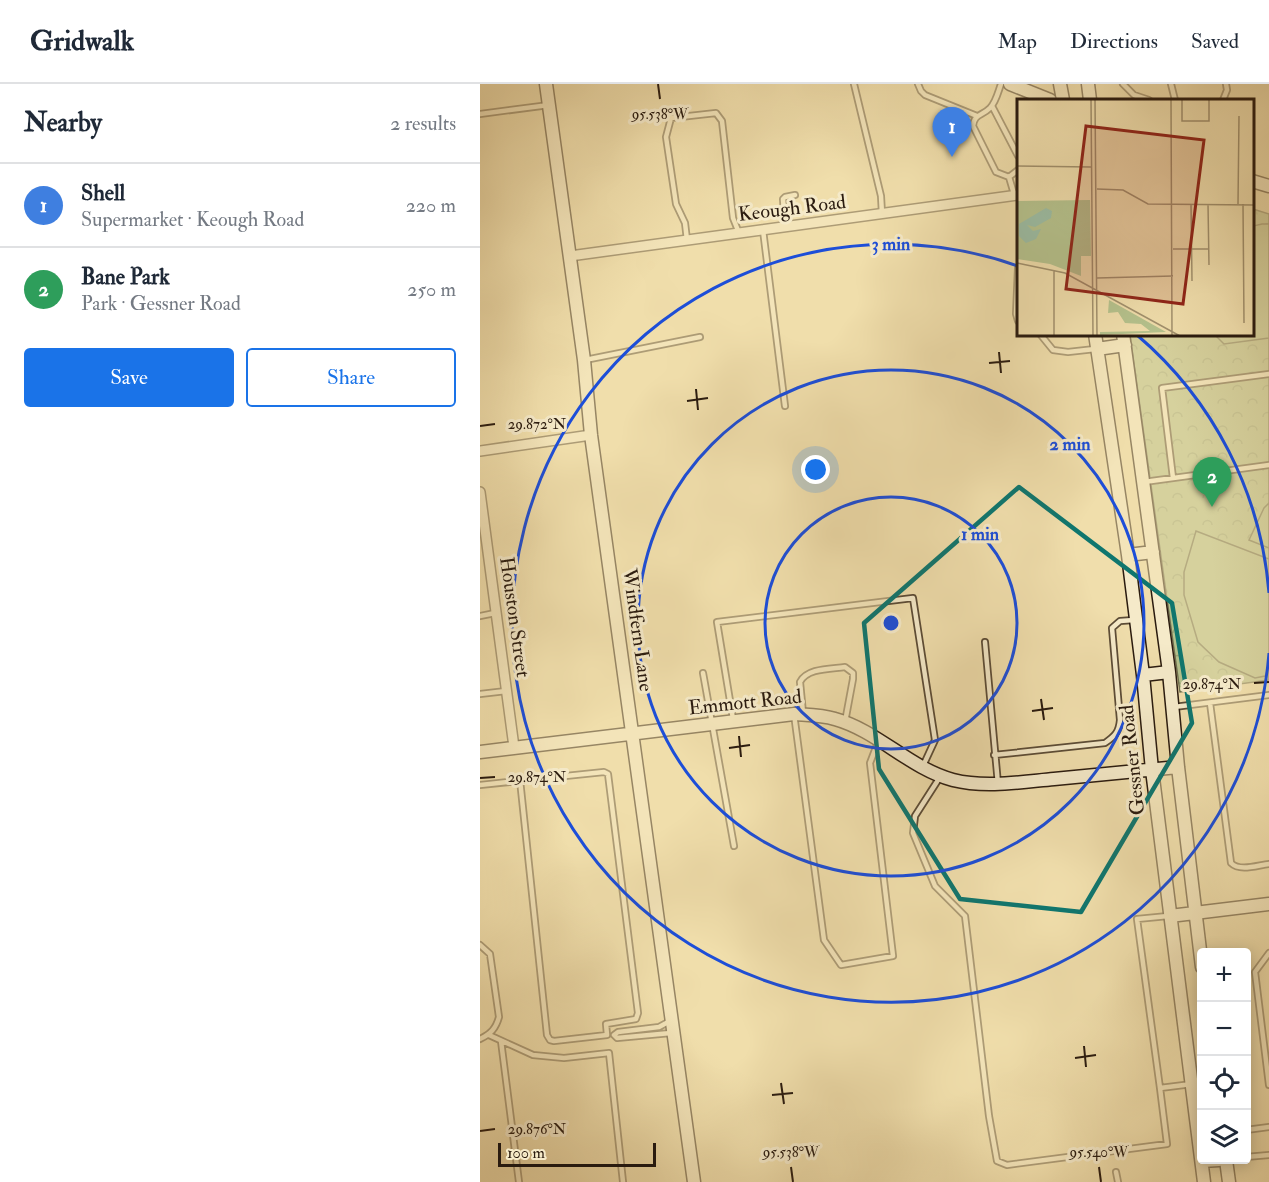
<!DOCTYPE html>
<meta charset="utf-8">
<style>
body{margin:0;font-family:"IM FELL Double Pica",serif;background:#f6f6f7;color:#1f2937}
.controls{position:absolute;right:18px;bottom:18px;display:grid;overflow:hidden;border-radius:6px;box-shadow:0 3px 15px #0003}
.controls button{width:54px;height:54px;display:grid;place-items:center;padding:0;border:0;border-bottom:2px solid #e0e1e3;background:#fff;color:#1f2937;font:30px sans-serif}
.scale{position:absolute;left:18px;bottom:15px;width:158px;box-sizing:border-box;padding-left:6px;border:3px solid #2a1b0f;border-top:0;font-size:16px;line-height:21px;white-space:nowrap;color:#2a1b0f;-webkit-text-stroke:4px #f5eac9;paint-order:stroke}
.you{position:absolute;left:336px;top:386px;width:21px;height:21px;margin:-15px;border:4px solid #fff;border-radius:50%;background:#1a73e8;box-shadow:0 0 0 9px #1a73e833}
.badge{display:grid;place-items:center;width:39px;height:39px;border-radius:50%;background:#1a73e8;color:#fff;font-size:20px;font-weight:700}
.pin{position:absolute;translate:-50% -50px;filter:drop-shadow(0 2px 3px #0008)}
.pin::after{content:'';position:absolute;top:32px;width:21px;height:18px;background:inherit;clip-path:polygon(0 0,100% 0,50% 100%)}
.list{margin:0;padding:0;list-style:none}
h2{display:flex;justify-content:space-between;align-items:center;height:78px;margin:0;padding:0 24px;font-size:26px}
h2 small{font-size:20px;font-weight:400;color:#747a83}
.list li{display:grid;grid-template-columns:39px 1fr auto;gap:18px;align-items:center;box-sizing:border-box;height:84px;padding:0 24px;border-top:2px solid #e0e1e3}
.list b{display:block;font-size:22px;white-space:nowrap}
.list p{margin:0;font-size:20px;white-space:nowrap;color:#747a83}
.list em{font-size:20px;font-style:normal;color:#747a83}
.actions{display:flex;gap:12px;padding:18px 24px}
.actions a{flex:1;padding:14px 0;border:2px solid #1a73e8;border-radius:6px;text-align:center;font-size:21px;color:#1a73e8}
.actions .main{background:#1a73e8;color:#fff}
.icon{flex:none;width:33px;height:33px;fill:none;stroke:currentColor;stroke-width:2;stroke-linecap:round;stroke-linejoin:round}
.map{position:relative;flex:none;width:789px;height:1098px;overflow:hidden}
header{display:flex;align-items:center;gap:36px;box-sizing:border-box;height:84px;padding:0 30px;background:#fff;border-bottom:2px solid #e0e1e3}
header strong{font-size:28px}
nav{display:flex;gap:33px;margin-inline-start:auto;font-size:21px}
main{display:flex}
aside{flex:1;background:#fff}
.map>svg:first-child{display:block}
.forest{fill:url(#forest-crowns);stroke:#706e4e;stroke-width:1.5}
.pitch{fill:#b5c28d;stroke:#706e4e;stroke-width:1.5}
.lines{fill:none;stroke-linecap:round;stroke-linejoin:round}
.lane-casing{stroke:#5c4c36;stroke-width:8}
.street-casing{stroke:#5c4c36;stroke-width:12}
.secondary-casing{stroke:#2a1b0f;stroke-width:15}
.lane{stroke:#f5eac9;stroke-width:4.5}
.street{stroke:#f5eac9;stroke-width:9}
.secondary{stroke:#f5eac9;stroke-width:12}
.marked{fill:none;stroke:#0f766e;stroke-width:4.5;stroke-linejoin:round}
.ticks{fill:none;stroke:#2a1b0f;stroke-width:2}
.ring{fill:none;stroke:#1d4ed8;stroke-width:3}
.labels{text-anchor:middle;dominant-baseline:central;stroke-width:6;stroke-linejoin:round;paint-order:stroke}
.street-label{font-size:20px;fill:#2a1b0f;stroke:#f5eac9}
.inset-road{fill:none;stroke:#a1906d;stroke-width:1.5}
.view{fill:#8f2418;fill-opacity:0.15;stroke:#8f2418;stroke-width:3}
.inset-edge{fill:none;stroke:#2a1b0f;stroke-width:3}
.ticks-label{font-size:15px;text-anchor:middle;fill:#2a1b0f;stroke:#f5eac9;stroke-width:6;stroke-linejoin:round;paint-order:stroke}
.centre{fill:#1d4ed8;stroke:#f5eac9;stroke-width:3}
.ring-label{font-size:18px;text-anchor:middle;font-weight:bold;fill:#1d4ed8;stroke:#f5eac9;stroke-width:6;stroke-linejoin:round;paint-order:stroke}
</style>
<header>
<strong>Gridwalk</strong>
<nav><a>Map</a><a>Directions</a><a>Saved</a></nav>
</header>
<main>
<aside>
<h2>Nearby<small>2 results</small></h2>
<ul class="list">
<li><span class="badge" style="background:#3f7fe0">1</span><div><b>Shell</b><p>Supermarket · Keough Road</p></div><em>220 m</em></li>
<li><span class="badge" style="background:#2e9e5b">2</span><div><b>Bane Park</b><p>Park · Gessner Road</p></div><em>250 m</em></li>
</ul>
<div class="actions"><a class="main">Save</a><a>Share</a></div>
</aside>
<div class="map">
<svg width="789" height="1098" viewBox="0 0 789 1098">
<defs>
<pattern id="forest-crowns" width="20" height="18" patternUnits="userSpaceOnUse" patternTransform="scale(1.5)"><rect width="20" height="18" fill="#b5c28d"/><path d="M2 6a3 3 0 1 1 6 0M12 15a3 3 0 1 1 6 0" fill="none" stroke="#9ca678"/></pattern>
</defs>
<rect width="100%" height="100%" fill="#f0deac"/>
<filter id="stains"><feTurbulence type="fractalNoise" baseFrequency=".00333" numOctaves="4"/><feColorMatrix values="0 0 0 0 .2 0 0 0 0 .09 0 0 0 0 .02 0 0 0 .5 -.17"/></filter>
<radialGradient id="worn" r=".72"><stop offset=".6" stop-color="#630" stop-opacity="0"/><stop offset="1" stop-color="#630" stop-opacity=".3"/></radialGradient>
<path class="forest" d="M 773,125 L 789,130 L 789,596 L 700,608 L 650,251 L 772,250 Z"/>
<path class="pitch" d="M 782,140 L 789,140 L 789,254 L 744,260 L 735,251 L 772,250 L 773,142 Z
M 789,419 L 789,464 L 769,456 L 784,424 Z
M 716,447 L 789,475 L 789,583 L 785,592 L 775,594 L 739,578 L 718,558 L 704,511 L 704,488 Z"/>
<g class="lines">
<g class="lane-casing">
<path id="lane" d="M 374,0 L 401,112 L 402,130
M 438,0 L 441,7 L 445,11 L 497,32
M 521,0 C 518,8 516,18 510,24 C 502,32 494,30 493,42 L 516,88 L 529,93 L 534,110
M 643,0 L 654,11 L 669,16
M 691,0 L 695,16
M 743,16 L 747,6 L 746,0
M 512,22 L 538,72
M 0,30 L 69,21
M 529,93 L 538,86
M 305,143 L 303,115 L 305,113 L 315,111
M 283,146 L 305,322
M 207,156 L 205,139 L 196,120 L 186,53 L 191,34 L 236,29 L 242,37 L 253,134 L 259,149
M 538,184 L 536,230 L 538,237
M 560,250 L 573,266 L 588,268 L 615,265
M 105,276 L 220,253
M 693,394 L 682,304 L 789,290
M 664,398 L 789,381
M 0,532 L 15,529
M 505,558 L 518,700
M 223,589 L 254,762
M 0,610 L 26,607
M 730,619 L 751,779 C 760,788 778,781 789,780
M 694,623 L 789,611
M 323,629 L 320,598 C 327,584 350,585 365,583 L 373,589 L 373,595 L 365,638
M 314,630 L 344,856 L 361,881 L 413,872 L 390,679 L 398,658
M 253,635 L 237,538 L 433,514 L 455,656 L 443,682
M 514,671 L 625,659 C 635,652 639,648 640,636 L 632,544 L 640,537 L 654,536
M 460,693 L 435,732 L 433,749 L 455,802 L 485,832 L 509,1032 L 517,1077 L 527,1081 L 687,1060 L 680,1004
M 0,701 L 124,688 L 128,690 L 158,929 L 156,935 L 126,940 L 127,951 L 74,957 L 70,956 L 67,951 L 40,696
M 688,832 L 657,835 L 680,1004 L 712,1000
M 0,861 L 10,870 L 19,933 C 16,944 11,950 0,955
M 789,869 L 775,888 L 789,1001
M 190,937 L 179,943 L 138,948 L 134,951 L 137,954 L 191,949
M 9,951 L 53,971 L 84,974 L 129,969 L 143,1098
M 21,957 L 39,1098
M 766,1046 L 789,1043
M 766,1073 L 789,1071
M 636,1088 L 638,1098"/>
</g>
<g class="street-casing">
<path id="street" d="M 90,172 L 538,111
M 0,367 L 111,351
M 0,408 L 34,663"/>
</g>
<g class="secondary-casing">
<path id="secondary" d="M 66,0 L 104,276 L 111,351 L 214,1098
M 530,0 L 570,16
M 580,0 L 583,16
M 608,0 L 610,16
M 772,97 L 789,102
M 615,250 L 648,471 L 663,591 L 672,686 L 724,1098
M 643,250 L 689,588 L 698,683 L 722,883
M 617,265 L 645,261
M 648,471 L 673,468
M 663,591 L 689,588
M 0,668 L 314,630 C 328,631 342,631 355,635 C 398,647 429,684 473,696 C 505,704 541,698 574,695 C 615,691 656,687 698,683
M 690,832 L 789,820
M 746,1076 L 749,1098
M 722,1077 L 739,1076"/>
</g>
<use href="#lane" class="lane"/>
<use href="#street" class="street"/>
<use href="#secondary" class="secondary"/>
</g>
<path d="M0 0H789V1098H0ZM 539,403 L 692,519 L 712,639 L 601,828 L 480,815 L 399,685 L 384,539 Z" fill="#f0deac" fill-opacity=".55" fill-rule="evenodd"/>
<path class="marked" d="M 539,403 L 692,519 L 712,639 L 601,828 L 480,815 L 399,685 L 384,539 Z"/>
<path class="ticks" d="M 178,0 L 180,15M 519,268 L 521,289M 509,279 L 530,277M 216,305 L 218,326M 207,317 L 228,314M 0,342 L 15,340M 774,599 L 789,598M 561,615 L 564,636M 552,627 L 573,624M 259,652 L 261,673M 249,664 L 270,661M 0,694 L 15,693M 604,962 L 606,983M 595,974 L 616,971M 301,999 L 304,1020M 292,1011 L 313,1009M 0,1047 L 15,1045M 311,1083 L 313,1098M 619,1083 L 621,1098"/>
<g class="ring">
<circle cx="411" cy="539" r="126"/>
<circle cx="411" cy="539" r="253"/>
<path d="M789 569A379 379 0 1 1 538 182M657 251A379 379 0 0 1 789 509"/>
</g>
<g class="labels">
<g class="street-label">
<text transform="translate(312 124) rotate(-7)">Keough Road</text>
<text transform="translate(35 533) rotate(82)">Houston Street</text>
<text transform="translate(158 546) rotate(82)">Windfern Lane</text>
<text transform="translate(265 618) rotate(-6)">Emmott Road</text>
<text transform="translate(652 676) rotate(-96)">Gessner Road</text>
</g>
</g>
<g transform="translate(537 15)">
<rect width="237" height="237" fill="#f0deac"/>
<path d="M 73,101 L 74,157 L 64,157 L 64,177 L 33,165 L 0,160 L 0,102 ZM 92,201 L 149,233 L 83,236 L 83,233 L 133,232 L 124,225 L 108,224 L 101,213 L 91,214 Z" fill="#b5c28d"/>
<path d="M 60,102 L 70,108 L 68,125 L 53,117 ZM 43,103 L 56,103 L 50,116 L 37,112 ZM13 153a9 9 0 1 1 18 0a9 9 0 1 1-18 0ZM45 160a9 9 0 1 1 18 0a9 9 0 1 1-18 0Z" fill="#b5c28d"/>
<path d="M 29,109 L 35,112 L 34,119 L 18,128 L 10,126 L 16,132 L 24,130 L 19,140 L 9,144 L 2,137 L 2,125 Z" fill="#9bbda4"/>
<path class="inset-road" d="M 74,0 L 76,237M 78,0 L 80,237M 154,0 L 155,237M 165,0 L 165,22 L 192,22 L 192,0M 0,67 L 74,68M 80,90 L 106,91 L 131,105 L 237,106M 174,105 L 175,182M 191,105 L 192,166M 221,105 L 222,17M 226,105 L 227,224M 156,150 L 192,150M 0,164 L 48,174 L 163,237M 37,172 L 37,237M 80,179 L 156,177"/>
<path class="view" d="M 69,27 L 187,41 L 166,205 L 49,190 Z"/>
<rect width="237" height="237" class="inset-edge"/>
</g>
<g class="ticks-label">
<text x="180" y="35">95.538°W</text>
<text x="57" y="345">29.872°N</text>
<text x="732" y="605">29.874°N</text>
<text x="57" y="698">29.874°N</text>
<text x="57" y="1050">29.876°N</text>
<text x="311" y="1073">95.538°W</text>
<text x="619" y="1073">95.540°W</text>
</g>
<circle cx="411" cy="539" r="9" class="centre"/>
<g class="ring-label">
<text x="411" y="166">3 min</text>
<text x="590" y="366">2 min</text>
<text x="500" y="456">1 min</text>
</g>
<rect width="100%" height="100%" filter="url(#stains)"/>
<rect width="100%" height="100%" fill="url(#worn)"/>
</svg>
<div class="controls">
<button>+</button>
<button>−</button>
<button><svg class="icon" aria-label="locate" viewBox="0 0 24 24"><circle cx="12" cy="12" r="6"/><path d="M12 2v4M12 18v4M2 12h4M18 12h4"/></svg></button>
<button><svg class="icon" aria-label="layers" viewBox="0 0 24 24"><path d="M12 4l9 5-9 5-9-5zM3 14l9 5 9-5"/></svg></button>
</div>
<div class="scale">100 m</div>
<div class="you"></div>
<div class="pin badge" style="left:472px;top:73px;background:#3f7fe0">1</div>
<div class="pin badge" style="left:732px;top:423px;background:#2e9e5b">2</div>
</div>
</main>
